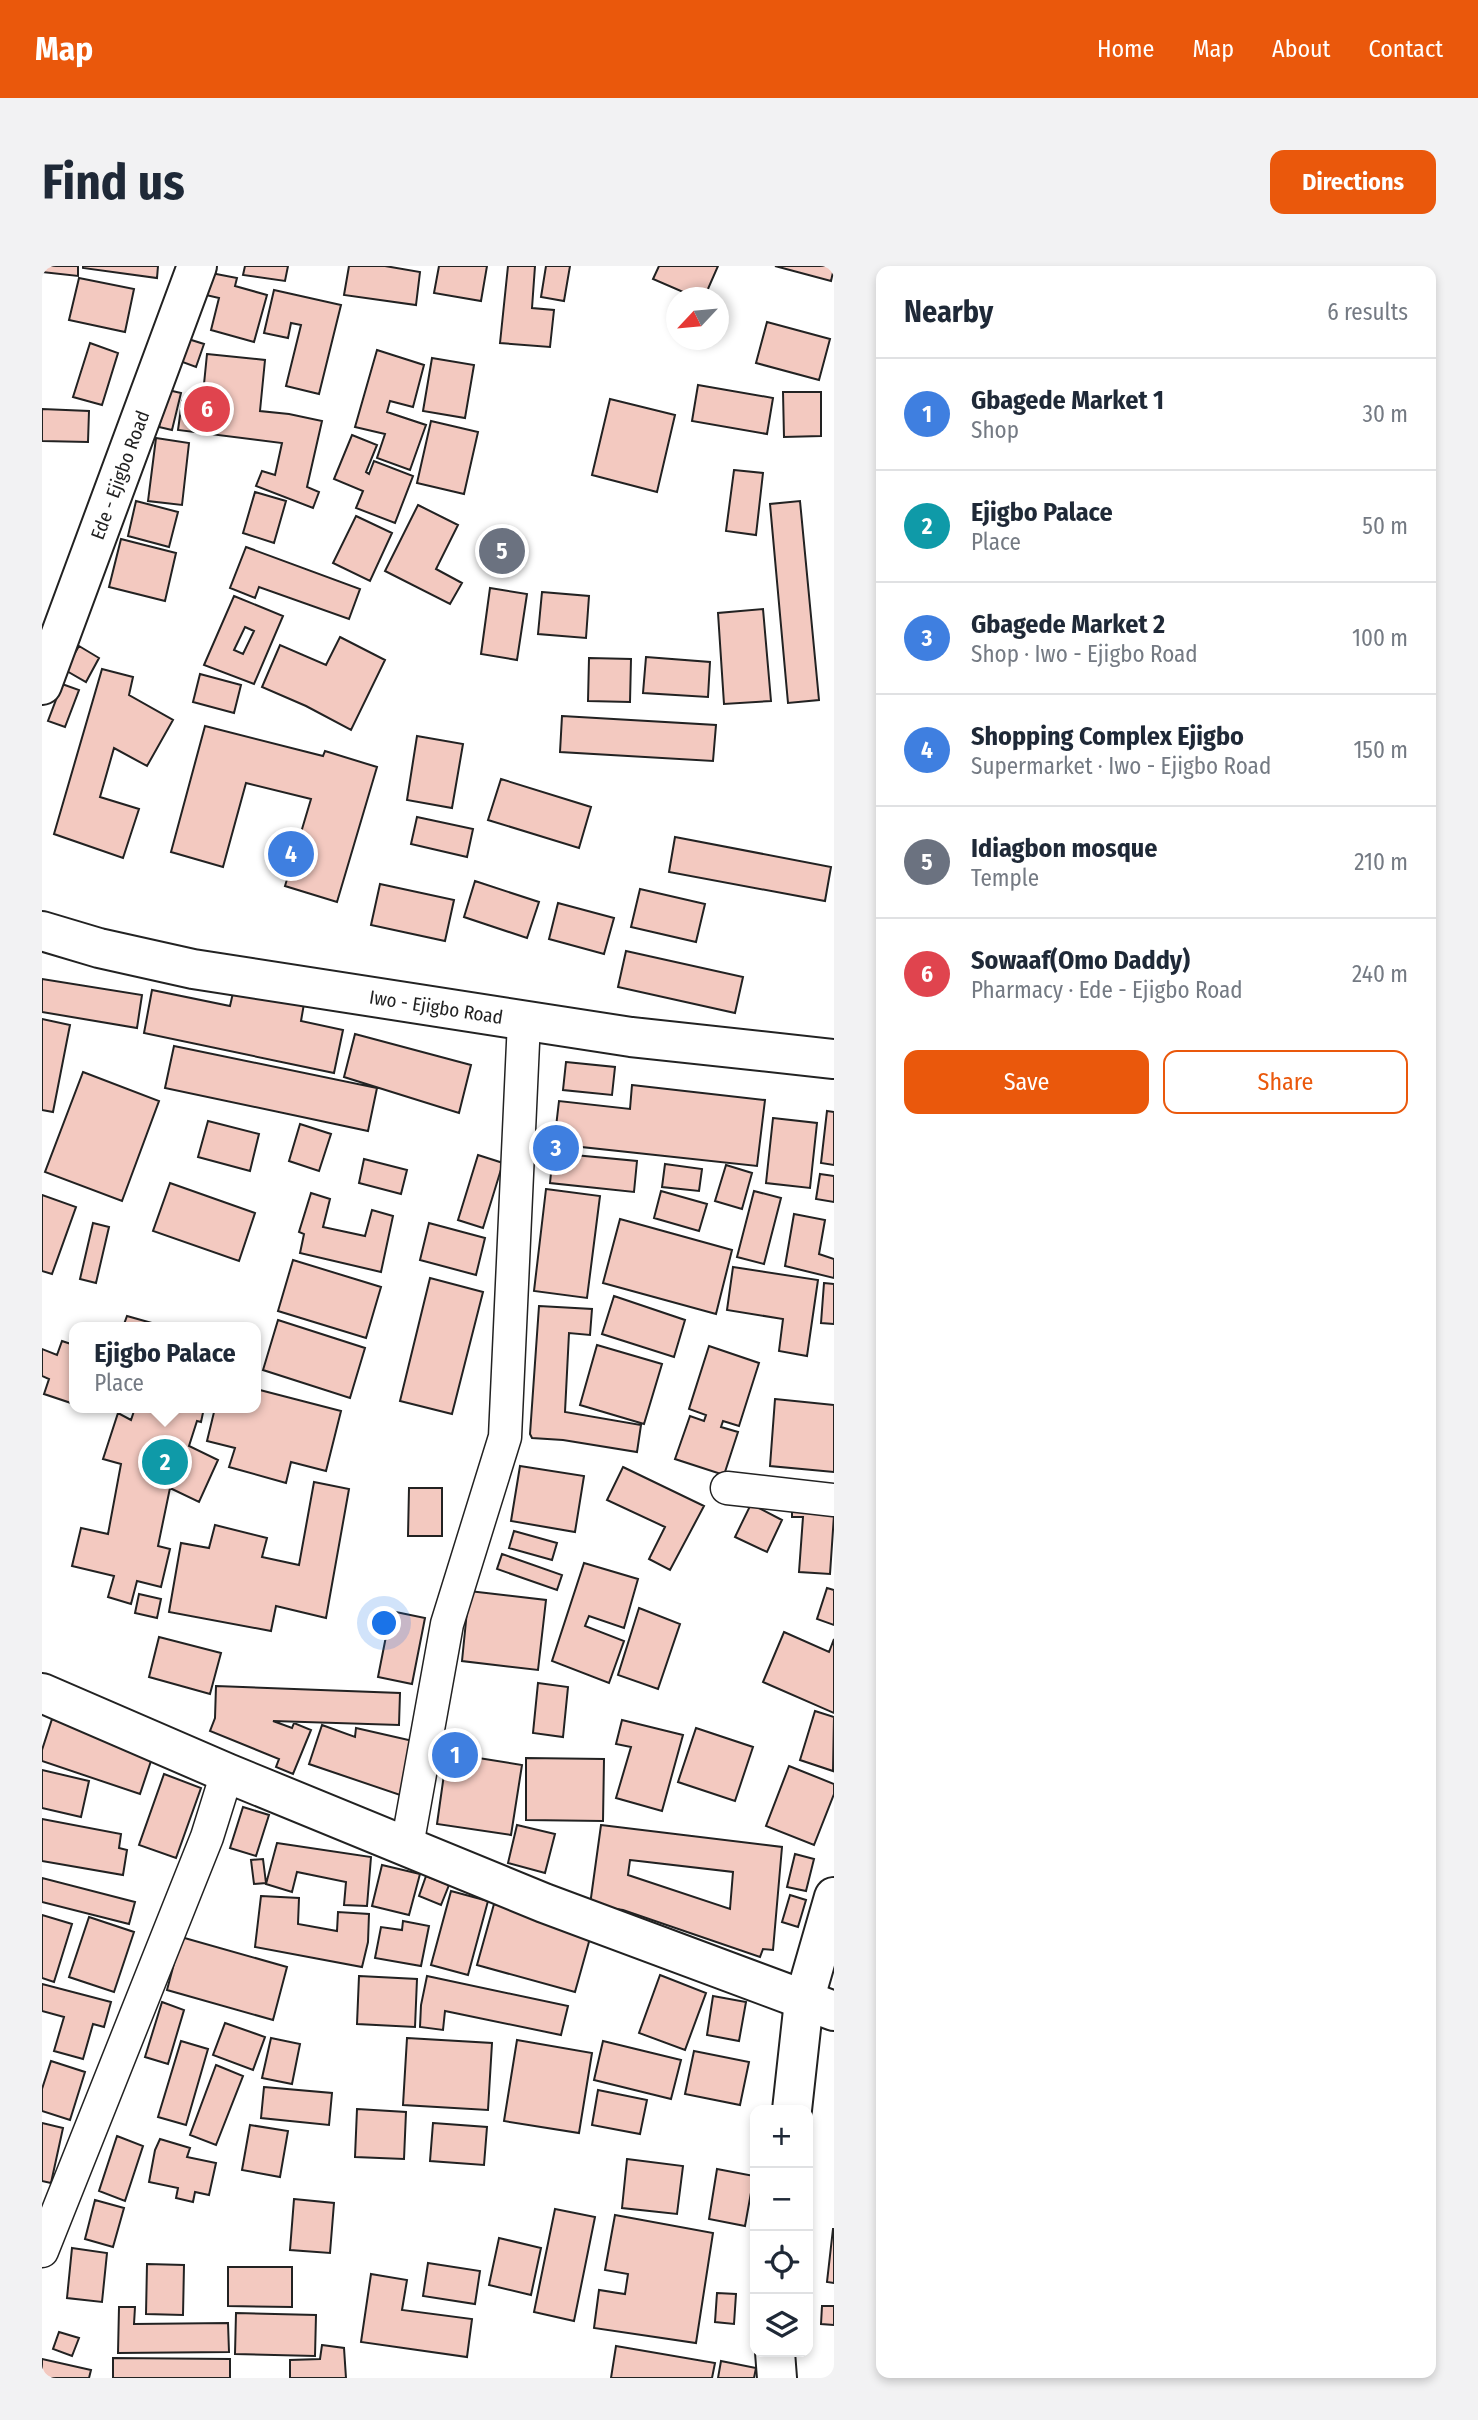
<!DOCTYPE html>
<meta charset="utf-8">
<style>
body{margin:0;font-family:"Fira Sans Condensed",sans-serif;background:#f2f2f3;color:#1f2937}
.controls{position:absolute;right:21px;bottom:21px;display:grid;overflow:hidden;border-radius:14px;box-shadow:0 4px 10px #0003}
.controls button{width:63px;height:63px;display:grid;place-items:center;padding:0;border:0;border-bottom:2px solid #e0e1e3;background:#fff;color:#1f2937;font:35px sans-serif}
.compass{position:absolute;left:624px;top:21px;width:63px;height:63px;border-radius:50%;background:#fff;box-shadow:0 4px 10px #0003;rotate:244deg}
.you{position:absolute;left:343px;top:1358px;width:24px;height:24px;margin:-18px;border:5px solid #fff;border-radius:50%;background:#1a73e8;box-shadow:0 0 0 10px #1a73e833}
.badge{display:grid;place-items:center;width:46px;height:46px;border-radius:50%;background:#ea580c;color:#fff;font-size:23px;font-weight:700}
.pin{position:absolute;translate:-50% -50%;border:4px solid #fff;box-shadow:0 2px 7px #0006}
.popup{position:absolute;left:27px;top:1056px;width:192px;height:91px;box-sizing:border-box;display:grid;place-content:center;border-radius:14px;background:#fff;filter:drop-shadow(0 2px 5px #0005);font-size:23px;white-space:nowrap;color:#747a83}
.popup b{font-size:26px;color:#1f2937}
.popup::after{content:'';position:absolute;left:50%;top:100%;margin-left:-14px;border:14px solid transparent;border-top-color:#fff}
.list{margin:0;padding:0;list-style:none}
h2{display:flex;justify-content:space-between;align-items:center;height:91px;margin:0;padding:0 28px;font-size:30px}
h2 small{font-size:23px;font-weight:400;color:#747a83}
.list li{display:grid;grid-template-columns:46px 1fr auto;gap:21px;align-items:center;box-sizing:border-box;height:112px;padding:0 28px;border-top:2px solid #e0e1e3}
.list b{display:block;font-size:26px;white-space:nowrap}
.list p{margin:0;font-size:23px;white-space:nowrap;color:#747a83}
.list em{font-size:23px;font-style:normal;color:#747a83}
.actions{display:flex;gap:14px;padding:21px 28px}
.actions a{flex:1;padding:16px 0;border:2px solid #ea580c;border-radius:14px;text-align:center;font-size:24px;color:#ea580c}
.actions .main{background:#ea580c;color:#fff}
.icon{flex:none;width:38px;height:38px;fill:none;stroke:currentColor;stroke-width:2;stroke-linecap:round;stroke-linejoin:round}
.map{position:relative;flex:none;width:792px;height:2112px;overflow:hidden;border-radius:14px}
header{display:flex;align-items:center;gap:42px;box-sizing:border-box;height:98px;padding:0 35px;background:#ea580c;color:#fff}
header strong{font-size:33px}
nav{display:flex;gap:38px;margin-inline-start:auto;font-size:24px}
.intro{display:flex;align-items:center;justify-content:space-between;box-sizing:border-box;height:168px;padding:0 42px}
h1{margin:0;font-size:49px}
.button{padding:18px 32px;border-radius:14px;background:#ea580c;color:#fff;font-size:24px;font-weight:700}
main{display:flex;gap:42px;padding:0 42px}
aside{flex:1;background:#fff;border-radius:14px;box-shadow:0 4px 10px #0003}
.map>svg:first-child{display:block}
.building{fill:#f3c9c0;stroke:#222;stroke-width:2;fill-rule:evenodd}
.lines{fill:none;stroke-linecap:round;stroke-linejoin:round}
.street-casing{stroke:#222;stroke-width:35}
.secondary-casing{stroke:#222;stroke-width:42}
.primary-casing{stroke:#222;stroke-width:42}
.street{stroke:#fff;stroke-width:32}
.secondary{stroke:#fff;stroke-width:38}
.primary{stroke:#fff;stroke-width:38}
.labels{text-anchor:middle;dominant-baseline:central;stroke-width:5;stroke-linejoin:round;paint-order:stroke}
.street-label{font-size:19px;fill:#222;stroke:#fff}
</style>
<header>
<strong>Map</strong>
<nav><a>Home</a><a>Map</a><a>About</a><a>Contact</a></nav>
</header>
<div class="intro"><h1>Find us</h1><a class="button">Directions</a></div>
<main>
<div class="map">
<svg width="792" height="2112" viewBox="0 0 792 2112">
<rect width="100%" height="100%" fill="#fff"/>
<path class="building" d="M 0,0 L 36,0 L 36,10 L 0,6 Z
M 41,0 L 116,0 L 115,12 L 41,2 Z
M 203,0 L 246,0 L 243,15 L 201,9 Z
M 307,0 L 343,0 L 378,6 L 374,39 L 302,29 Z
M 397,0 L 445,0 L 439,35 L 392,27 Z
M 466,0 L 493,0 L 490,42 L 512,44 L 508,81 L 458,77 Z
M 504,0 L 528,0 L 522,35 L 499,31 Z
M 617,0 L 676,0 L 662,32 L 655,32 L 611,13 Z
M 733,0 L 792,0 L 792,2 L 789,15 Z
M 169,7 L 195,12 L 193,20 L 225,29 L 212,76 L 169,64 L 177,32 L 164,29 Z
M 37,12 L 92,23 L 83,66 L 27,54 Z
M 232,24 L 299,39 L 277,128 L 244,120 L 259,59 L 249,57 L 246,72 L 222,67 Z
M 725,56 L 788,73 L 777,114 L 714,97 Z
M 143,72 L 162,78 L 154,101 L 135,94 Z
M 48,77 L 76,87 L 60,139 L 31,131 Z
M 335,84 L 382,99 L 371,141 L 348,135 L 345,146 L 384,159 L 368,204 L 335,192 L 343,168 L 313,161 Z
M 165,88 L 223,94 L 218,145 L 247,148 L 280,155 L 265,221 L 277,226 L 271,242 L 214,220 L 220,205 L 233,209 L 240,177 L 136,164 L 140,135 L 160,138 Z
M 390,92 L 432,99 L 423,152 L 381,145 Z
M 656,119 L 731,132 L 725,168 L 650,155 Z
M 126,124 L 139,127 L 130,164 L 117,161 Z
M 741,126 L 779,126 L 779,170 L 742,171 Z
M 568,133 L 633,149 L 615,226 L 550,209 Z
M 0,143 L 47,145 L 46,176 L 0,175 Z
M 389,155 L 436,166 L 422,228 L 375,217 Z
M 310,169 L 335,179 L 324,206 L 327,208 L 332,195 L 371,210 L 353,257 L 314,242 L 321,225 L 292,213 Z
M 114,172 L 147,177 L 140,239 L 106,235 Z
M 692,204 L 721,207 L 714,269 L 684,265 Z
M 213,226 L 244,235 L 232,277 L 201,267 Z
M 94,235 L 136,246 L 127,281 L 86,270 Z
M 758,235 L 777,434 L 746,437 L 728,238 Z
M 376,239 L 416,259 L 394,303 L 420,317 L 408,338 L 343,305 Z
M 314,250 L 350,267 L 328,315 L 291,297 Z
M 79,273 L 134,287 L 123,335 L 67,321 Z
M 204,281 L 318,323 L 307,353 L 217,321 L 213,332 L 188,322 Z
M 448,322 L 485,328 L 475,394 L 439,388 Z
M 500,326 L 547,330 L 544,372 L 496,368 Z
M 192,330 L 241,350 L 212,418 L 162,399 ZM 203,361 L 212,365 L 201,388 L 192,384 Z
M 721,343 L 729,435 L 682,438 L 676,347 Z
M 298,371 L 343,394 L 309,464 L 264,440 L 220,421 L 238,379 L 284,399 Z
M 37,380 L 57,392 L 44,416 L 23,404 Z
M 604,391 L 668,396 L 666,431 L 601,427 Z
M 547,392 L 589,393 L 588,436 L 546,435 Z
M 60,403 L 91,411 L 87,429 L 131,454 L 105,500 L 72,482 L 58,531 L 97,543 L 81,592 L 12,568 Z
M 158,408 L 199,419 L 192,447 L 151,436 Z
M 20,418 L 37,424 L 23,461 L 6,455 Z
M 520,450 L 674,459 L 671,495 L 518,486 Z
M 163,460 L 281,490 L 283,485 L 335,501 L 295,636 L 243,620 L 269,533 L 204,517 L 181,601 L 129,586 Z
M 375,470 L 421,478 L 410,542 L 365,534 Z
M 459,513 L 549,541 L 537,582 L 446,554 Z
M 375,551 L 431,563 L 425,591 L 369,578 Z
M 633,571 L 789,601 L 783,635 L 627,606 Z
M 433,615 L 497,636 L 485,672 L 422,651 Z
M 338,618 L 412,634 L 403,675 L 329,659 Z
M 598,623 L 663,638 L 654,676 L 589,661 Z
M 516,637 L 572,652 L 562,688 L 507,673 Z
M 584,685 L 701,711 L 693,747 L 576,721 Z
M 0,713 L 100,729 L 95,762 L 0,746 Z
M 193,718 L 263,732 L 259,755 L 301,764 L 292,807 L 102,767 L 110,724 L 188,740 Z
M 0,753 L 28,759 L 11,846 L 0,844 Z
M 313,768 L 429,799 L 417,847 L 302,811 Z
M 132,780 L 335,822 L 326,865 L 123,822 Z
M 524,796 L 573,801 L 570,829 L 521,824 Z
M 41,806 L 117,835 L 80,935 L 3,906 Z
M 590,819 L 723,834 L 715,900 L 512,878 L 517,835 L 588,843 Z
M 785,845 L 792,846 L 792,899 L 779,897 Z
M 731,852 L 775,857 L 768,922 L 724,917 Z
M 166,855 L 217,868 L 208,905 L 156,891 Z
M 258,858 L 289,868 L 277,905 L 247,895 Z
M 511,887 L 595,895 L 592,926 L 508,917 Z
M 436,889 L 461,897 L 441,962 L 416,954 Z
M 322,893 L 365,904 L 359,928 L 317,917 Z
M 623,898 L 660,903 L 657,925 L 620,921 Z
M 684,899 L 710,907 L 700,943 L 673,935 Z
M 778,908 L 792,910 L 792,936 L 774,933 Z
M 128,917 L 213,947 L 197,995 L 111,965 Z
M 504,923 L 558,930 L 545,1032 L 492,1025 Z
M 619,925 L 665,938 L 657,965 L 612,952 Z
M 712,925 L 739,932 L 722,998 L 695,991 Z
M 269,927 L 288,933 L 281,961 L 323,970 L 330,944 L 351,950 L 339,1006 L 258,987 L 262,968 L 257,966 Z
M 0,929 L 34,941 L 10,1008 L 0,1005 Z
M 752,948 L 783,954 L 777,988 L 792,993 L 792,1012 L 743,1000 Z
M 578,953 L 690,984 L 674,1048 L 561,1017 Z
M 51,957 L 67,961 L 54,1017 L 38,1013 Z
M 387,957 L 443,972 L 434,1009 L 378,994 Z
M 251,994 L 339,1021 L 324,1072 L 236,1045 Z
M 691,1001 L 776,1014 L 765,1090 L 737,1085 L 741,1053 L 685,1044 Z
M 388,1012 L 441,1026 L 410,1148 L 358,1135 Z
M 782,1017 L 792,1018 L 792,1058 L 779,1057 Z
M 572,1030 L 643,1054 L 632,1091 L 560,1068 Z
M 497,1040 L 550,1043 L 548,1069 L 527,1067 L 523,1146 L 599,1159 L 595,1186 L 521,1174 L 490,1172 L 488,1168 Z
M 85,1050 L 124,1061 L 81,1061 Z
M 236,1054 L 323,1082 L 308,1132 L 221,1104 Z
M 20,1075 L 32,1079 L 32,1138 L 2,1128 L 7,1113 L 0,1110 L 0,1083 L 15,1089 Z
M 555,1079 L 620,1098 L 602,1158 L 538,1139 Z
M 667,1080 L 717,1097 L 697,1160 L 681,1155 L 679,1161 L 696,1166 L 682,1209 L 633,1193 L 648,1150 L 662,1155 L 664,1149 L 647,1143 Z
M 214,1123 L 299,1145 L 284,1205 L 249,1196 L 244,1217 L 187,1201 L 193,1182 L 165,1175 L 173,1142 L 214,1142 Z
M 733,1133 L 792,1139 L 792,1206 L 728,1200 Z
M 93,1142 L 162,1142 L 159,1156 L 155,1155 L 147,1180 L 176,1194 L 157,1236 L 128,1222 L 116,1280 L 128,1283 L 119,1321 L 95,1315 L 89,1338 L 66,1331 L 72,1310 L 30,1300 L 39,1262 L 66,1268 L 79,1198 L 61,1193 L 76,1147 L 89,1154 Z
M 478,1200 L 542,1210 L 533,1266 L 469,1255 Z
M 581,1201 L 662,1240 L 628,1304 L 607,1293 L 623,1261 L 565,1234 Z
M 272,1216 L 307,1223 L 284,1352 L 234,1340 L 229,1365 L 127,1346 L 139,1277 L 167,1282 L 173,1259 L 225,1272 L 220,1291 L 257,1299 Z
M 367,1222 L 400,1222 L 400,1270 L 366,1270 Z
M 709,1238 L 740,1254 L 725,1286 L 693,1271 Z
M 750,1242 L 792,1249 L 788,1308 L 757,1306 L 761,1251 L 750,1251 Z
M 472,1265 L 515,1277 L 510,1294 L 467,1282 Z
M 460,1288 L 520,1309 L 515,1324 L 455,1303 Z
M 542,1297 L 596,1313 L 582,1362 L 547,1350 L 543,1360 L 582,1375 L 567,1417 L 510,1395 Z
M 785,1322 L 792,1324 L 792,1359 L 775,1353 Z
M 427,1325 L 504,1334 L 496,1404 L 420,1395 Z
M 97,1328 L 119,1333 L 115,1352 L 93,1347 Z
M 597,1342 L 638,1358 L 616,1423 L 576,1409 Z
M 349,1345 L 383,1352 L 370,1418 L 336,1411 Z
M 742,1366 L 787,1386 L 792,1373 L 792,1447 L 721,1416 Z
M 117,1371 L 179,1387 L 168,1428 L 107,1411 Z
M 496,1417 L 526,1421 L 521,1471 L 491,1467 Z
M 174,1420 L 358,1427 L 357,1459 L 231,1455 L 250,1462 L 252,1457 L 269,1464 L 251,1508 L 234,1501 L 237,1493 L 168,1465 L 173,1452 Z
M 773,1445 L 792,1451 L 791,1505 L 758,1494 Z
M 10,1453 L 112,1486 L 98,1528 L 0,1495 L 0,1484 Z
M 580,1454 L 641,1469 L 620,1545 L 574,1532 L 589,1481 L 574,1478 Z
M 280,1459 L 313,1471 L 314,1462 L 371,1475 L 361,1530 L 267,1498 Z
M 654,1462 L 711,1481 L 693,1535 L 636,1516 Z
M 405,1487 L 480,1499 L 469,1569 L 395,1558 Z
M 484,1492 L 562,1493 L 561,1555 L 484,1554 Z
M 747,1500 L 792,1518 L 792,1528 L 772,1579 L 724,1560 Z
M 0,1504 L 47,1515 L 39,1551 L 0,1542 Z
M 122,1508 L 159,1522 L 134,1592 L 97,1579 Z
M 201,1541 L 227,1549 L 214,1590 L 188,1582 Z
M 0,1553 L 79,1568 L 77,1582 L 85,1584 L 81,1609 L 0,1595 Z
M 475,1559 L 513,1568 L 503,1607 L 466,1597 Z
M 559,1559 L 740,1581 L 731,1684 L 721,1683 L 718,1691 L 581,1644 L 548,1639 ZM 588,1594 L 691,1606 L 688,1643 L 586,1609 Z
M 235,1577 L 329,1591 L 325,1640 L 302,1639 L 304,1616 L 255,1606 L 250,1626 L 224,1618 Z
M 753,1588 L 772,1593 L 764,1625 L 745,1621 Z
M 221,1593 L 224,1617 L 212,1618 L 209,1594 Z
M 340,1599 L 378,1608 L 367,1649 L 330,1640 Z
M 384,1610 L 407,1619 L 399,1639 L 377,1630 Z
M 0,1612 L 93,1636 L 87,1658 L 0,1636 Z
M 409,1625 L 446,1635 L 426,1709 L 389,1699 Z
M 748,1629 L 764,1634 L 756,1661 L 740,1656 Z
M 219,1630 L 257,1632 L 256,1658 L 295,1665 L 296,1646 L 327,1648 L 326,1676 L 320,1701 L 213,1681 Z
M 452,1638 L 550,1665 L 533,1726 L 435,1699 Z
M 0,1649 L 30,1658 L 12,1716 L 0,1712 Z
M 47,1651 L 92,1666 L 72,1726 L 27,1711 Z
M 361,1655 L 387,1660 L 379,1700 L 333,1692 L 339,1661 L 360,1664 Z
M 139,1671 L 245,1701 L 231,1754 L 125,1724 Z
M 618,1709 L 664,1727 L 643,1784 L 597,1767 Z
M 317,1710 L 375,1713 L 373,1761 L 315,1758 Z
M 385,1710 L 526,1740 L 519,1769 L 403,1745 L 401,1764 L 378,1761 L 379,1739 Z
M 0,1718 L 69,1736 L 62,1761 L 51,1758 L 41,1793 L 12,1785 L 22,1751 L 0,1745 Z
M 671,1730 L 704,1736 L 697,1775 L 665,1769 Z
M 120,1736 L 142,1744 L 126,1798 L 103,1791 Z
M 183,1757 L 223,1771 L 211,1804 L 171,1789 Z
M 229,1772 L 258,1778 L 250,1818 L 220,1812 Z
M 365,1772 L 450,1777 L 446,1844 L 361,1839 Z
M 475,1774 L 550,1787 L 537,1867 L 462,1855 Z
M 139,1775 L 166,1783 L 144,1859 L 116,1851 Z
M 561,1775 L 639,1794 L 629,1833 L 552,1814 Z
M 652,1785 L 707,1796 L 698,1839 L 643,1828 Z
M 9,1795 L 43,1806 L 28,1854 L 0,1845 L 0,1823 Z
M 174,1799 L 201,1810 L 174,1879 L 148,1869 Z
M 222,1821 L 290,1827 L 287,1859 L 219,1852 Z
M 556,1824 L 605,1834 L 598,1868 L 550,1859 Z
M 315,1843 L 364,1846 L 362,1893 L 313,1891 Z
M 0,1857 L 21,1862 L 9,1917 L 0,1915 Z
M 391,1857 L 445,1861 L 442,1899 L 388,1895 Z
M 208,1859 L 246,1865 L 238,1911 L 200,1904 Z
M 75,1870 L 101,1880 L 83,1935 L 57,1925 Z
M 118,1873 L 148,1882 L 145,1891 L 174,1897 L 167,1929 L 153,1926 L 151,1936 L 134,1932 L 136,1922 L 107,1916 L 113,1884 Z
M 585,1893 L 641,1900 L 635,1948 L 580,1942 Z
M 675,1903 L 712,1910 L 703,1960 L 667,1953 Z
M 252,1933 L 292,1937 L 288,1987 L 248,1984 Z
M 53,1934 L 82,1942 L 71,1981 L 43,1973 Z
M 513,1943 L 553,1951 L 532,2055 L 492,2046 Z
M 573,1949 L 671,1967 L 654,2077 L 552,2062 L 557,2024 L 583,2028 L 586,2008 L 563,2004 Z
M 791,1963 L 792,1963 L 792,2017 L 785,2016 Z
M 457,1972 L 499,1982 L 489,2029 L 447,2019 Z
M 30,1982 L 65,1987 L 60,2036 L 25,2032 Z
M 386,1997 L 438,2005 L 433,2038 L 381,2030 Z
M 105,1998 L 142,1999 L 141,2049 L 104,2048 Z
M 186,2001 L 250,2001 L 250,2041 L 186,2040 Z
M 329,2008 L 365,2014 L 360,2044 L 430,2053 L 425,2091 L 319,2076 Z
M 675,2027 L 694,2028 L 692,2058 L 673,2056 Z
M 780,2040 L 792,2040 L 792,2059 L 779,2058 Z
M 77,2041 L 93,2041 L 92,2058 L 186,2057 L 187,2086 L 76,2087 Z
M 194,2047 L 274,2049 L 273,2090 L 193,2088 Z
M 17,2066 L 37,2072 L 30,2090 L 11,2083 Z
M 280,2079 L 302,2082 L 304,2112 L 248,2112 L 248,2094 L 278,2093 Z
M 574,2080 L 673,2097 L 670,2112 L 569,2112 Z
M 71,2092 L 188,2093 L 188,2112 L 71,2112 Z
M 0,2093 L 49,2104 L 47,2112 L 0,2112 Z
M 679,2095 L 714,2102 L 712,2112 L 676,2112 Z"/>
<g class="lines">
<g class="street-casing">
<path id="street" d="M 685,1222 L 792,1234
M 365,1580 L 405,1358 L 463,1171 L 482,755
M 0,1985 L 165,1571 L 185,1507"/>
</g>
<g class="secondary-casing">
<g id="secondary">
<path id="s1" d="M 0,665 L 57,682 L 151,703 L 589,771 L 792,793"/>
<path d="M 0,1427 L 185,1507 L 502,1637 L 792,1745"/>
<path d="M 750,1844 L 762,1735 L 792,1631"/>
<path d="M 733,2086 L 735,2112"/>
</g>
</g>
<g class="primary-casing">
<g id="primary">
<path id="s2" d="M 0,419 L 155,0"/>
</g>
</g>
<use href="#street" class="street"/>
<use href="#secondary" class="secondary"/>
<use href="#primary" class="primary"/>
</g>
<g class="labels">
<g class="street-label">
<text stroke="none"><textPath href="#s2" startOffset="224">Ede - Ejigbo Road</textPath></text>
<text stroke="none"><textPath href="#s1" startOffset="402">Iwo - Ejigbo Road</textPath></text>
</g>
</g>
</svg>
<div class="controls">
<button>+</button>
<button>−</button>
<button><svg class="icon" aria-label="locate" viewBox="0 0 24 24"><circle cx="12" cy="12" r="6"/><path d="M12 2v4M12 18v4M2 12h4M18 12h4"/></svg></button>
<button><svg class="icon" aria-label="layers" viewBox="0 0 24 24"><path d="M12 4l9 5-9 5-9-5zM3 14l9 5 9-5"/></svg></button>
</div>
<svg class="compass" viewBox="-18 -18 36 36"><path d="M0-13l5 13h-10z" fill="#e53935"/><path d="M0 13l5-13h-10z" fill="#747a83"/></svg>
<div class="you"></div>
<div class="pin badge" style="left:413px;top:1489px;background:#3f7fe0">1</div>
<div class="pin badge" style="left:123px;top:1196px;background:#0f9aa8">2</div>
<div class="popup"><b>Ejigbo Palace</b>Place</div>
<div class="pin badge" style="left:514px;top:882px;background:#3f7fe0">3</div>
<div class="pin badge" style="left:249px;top:588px;background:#3f7fe0">4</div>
<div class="pin badge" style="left:460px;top:285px;background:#6b7280">5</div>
<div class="pin badge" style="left:165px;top:143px;background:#e0444e">6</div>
</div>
<aside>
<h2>Nearby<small>6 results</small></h2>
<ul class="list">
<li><span class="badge" style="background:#3f7fe0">1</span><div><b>Gbagede Market 1</b><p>Shop</p></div><em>30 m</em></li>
<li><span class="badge" style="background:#0f9aa8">2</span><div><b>Ejigbo Palace</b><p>Place</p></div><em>50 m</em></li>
<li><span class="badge" style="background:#3f7fe0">3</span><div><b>Gbagede Market 2</b><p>Shop · Iwo - Ejigbo Road</p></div><em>100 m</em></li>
<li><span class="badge" style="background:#3f7fe0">4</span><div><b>Shopping Complex Ejigbo</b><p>Supermarket · Iwo - Ejigbo Road</p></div><em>150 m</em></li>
<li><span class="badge" style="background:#6b7280">5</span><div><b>Idiagbon mosque</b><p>Temple</p></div><em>210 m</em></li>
<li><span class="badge" style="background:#e0444e">6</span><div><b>Sowaaf(Omo Daddy)</b><p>Pharmacy · Ede - Ejigbo Road</p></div><em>240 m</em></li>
</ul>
<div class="actions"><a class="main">Save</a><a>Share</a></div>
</aside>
</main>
